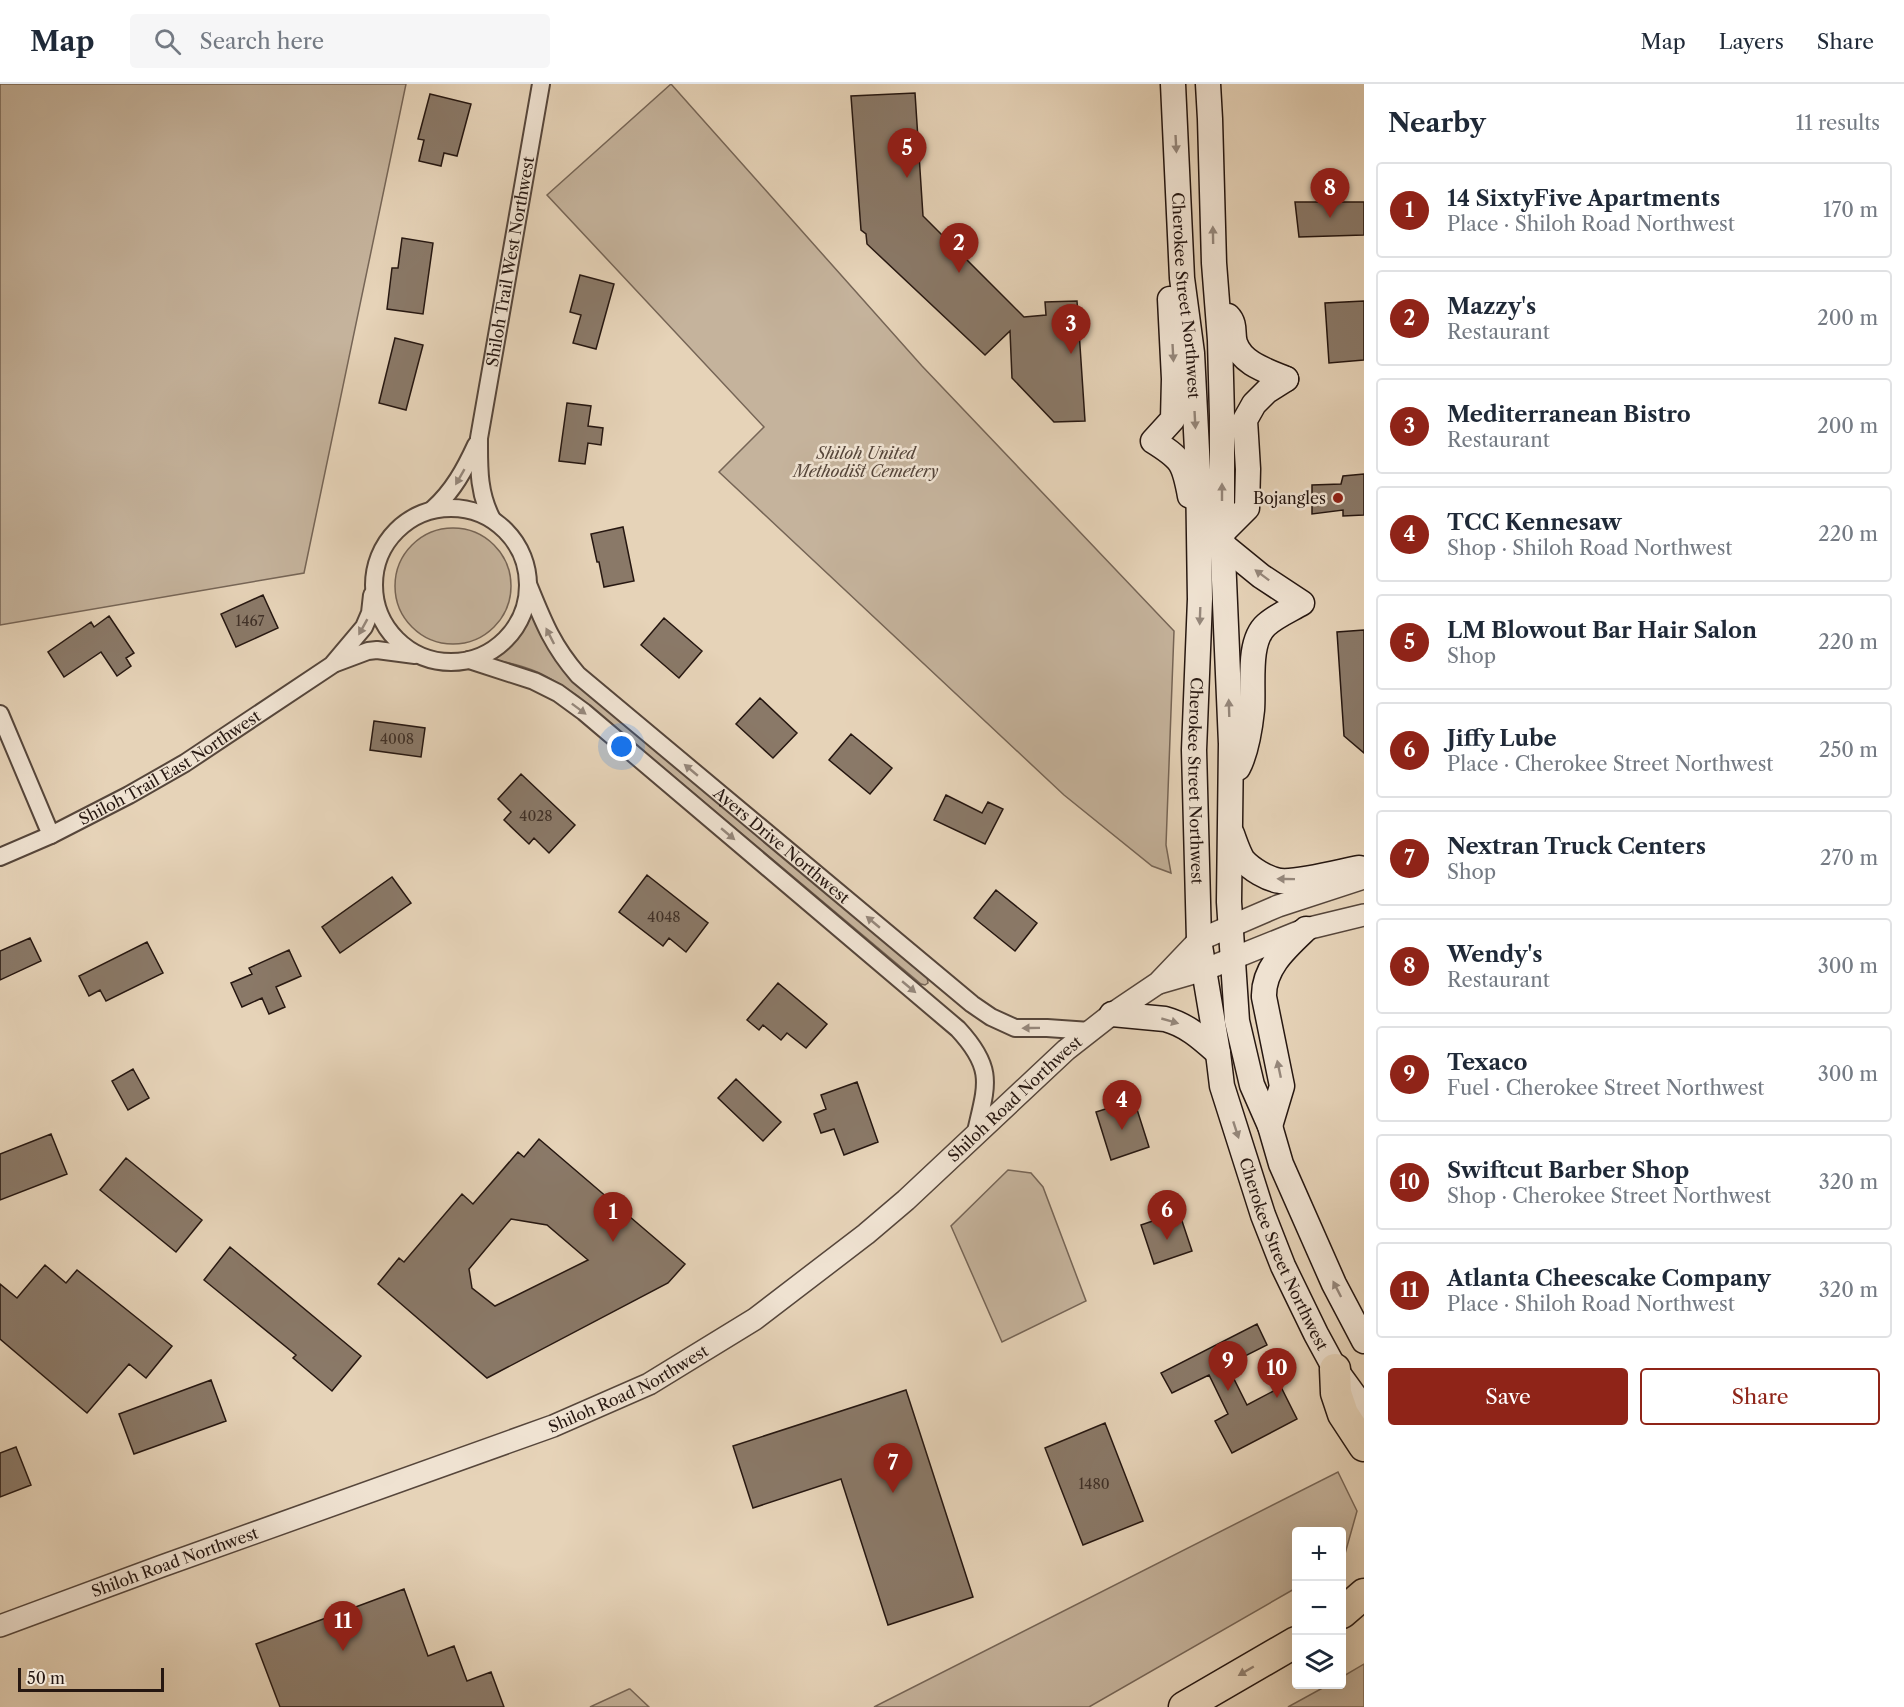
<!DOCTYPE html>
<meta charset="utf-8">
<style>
body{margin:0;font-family:"Libre Caslon Text",serif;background:#f6f6f7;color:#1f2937}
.controls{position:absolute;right:18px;bottom:18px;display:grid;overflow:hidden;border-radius:6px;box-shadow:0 6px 24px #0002}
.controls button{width:54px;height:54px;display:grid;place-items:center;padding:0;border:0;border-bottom:2px solid #e0e1e3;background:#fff;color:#1f2937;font:30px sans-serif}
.scale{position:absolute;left:18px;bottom:15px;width:146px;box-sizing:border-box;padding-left:6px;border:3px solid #261711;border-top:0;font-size:16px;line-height:21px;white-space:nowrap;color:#261711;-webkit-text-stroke:4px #efe2d1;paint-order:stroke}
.you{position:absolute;left:622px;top:663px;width:21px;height:21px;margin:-15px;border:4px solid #fff;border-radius:50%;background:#1a73e8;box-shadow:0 0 0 9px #1a73e833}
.badge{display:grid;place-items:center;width:39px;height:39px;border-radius:50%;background:#8f2418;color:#fff;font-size:20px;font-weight:700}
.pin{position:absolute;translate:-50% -50px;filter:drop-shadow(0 2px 3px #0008)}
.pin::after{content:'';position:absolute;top:32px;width:21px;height:18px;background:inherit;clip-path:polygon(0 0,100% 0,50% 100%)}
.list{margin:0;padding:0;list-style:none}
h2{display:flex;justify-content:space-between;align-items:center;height:78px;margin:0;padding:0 24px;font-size:26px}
h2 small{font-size:20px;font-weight:400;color:#747a83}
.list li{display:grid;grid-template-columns:39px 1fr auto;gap:18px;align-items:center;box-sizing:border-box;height:96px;margin:0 12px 12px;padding:0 12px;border:2px solid #e0e1e3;border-radius:6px}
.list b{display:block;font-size:22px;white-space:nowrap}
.list p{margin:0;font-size:20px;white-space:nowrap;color:#747a83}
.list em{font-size:20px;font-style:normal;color:#747a83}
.actions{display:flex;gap:12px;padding:18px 24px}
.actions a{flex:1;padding:14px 0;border:2px solid #8f2418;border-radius:6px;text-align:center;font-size:21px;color:#8f2418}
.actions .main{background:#8f2418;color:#fff}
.icon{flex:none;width:33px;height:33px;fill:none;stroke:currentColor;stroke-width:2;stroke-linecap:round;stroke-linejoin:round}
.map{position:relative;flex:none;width:1364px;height:1623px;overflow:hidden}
header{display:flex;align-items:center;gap:36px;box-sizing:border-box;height:84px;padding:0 30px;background:#fff;border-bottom:2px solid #e0e1e3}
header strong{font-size:28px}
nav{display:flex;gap:33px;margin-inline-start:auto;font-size:21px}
.search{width:420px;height:54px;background:#f6f6f7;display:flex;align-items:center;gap:15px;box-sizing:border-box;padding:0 21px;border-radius:6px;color:#747a83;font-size:22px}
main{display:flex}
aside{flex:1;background:#fff}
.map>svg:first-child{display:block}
.green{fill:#c5b39c;stroke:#766556;stroke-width:1.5}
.building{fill:#8a7968;stroke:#261711;stroke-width:1.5;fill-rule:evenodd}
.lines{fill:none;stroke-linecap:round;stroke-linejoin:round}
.minor-casing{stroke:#56463b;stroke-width:20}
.tertiary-casing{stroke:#56463b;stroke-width:24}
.secondary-casing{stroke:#261711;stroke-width:27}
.motorway-casing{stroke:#261711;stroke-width:33}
.minor{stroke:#efe2d1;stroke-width:16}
.tertiary{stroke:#efe2d1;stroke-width:21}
.secondary{stroke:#efe2d1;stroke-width:24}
.motorway{stroke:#e6d3b8;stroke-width:30}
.oneway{fill:#95877b}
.oneway2{fill:#907e6d}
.poi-dot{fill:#8f2418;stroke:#efe2d1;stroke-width:2}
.labels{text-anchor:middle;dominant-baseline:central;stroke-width:5;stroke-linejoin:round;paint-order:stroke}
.number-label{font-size:14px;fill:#3f3027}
.street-label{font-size:16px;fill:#261711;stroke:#efe2d1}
.park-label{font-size:16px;font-style:italic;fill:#56463b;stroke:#efe2d1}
.poi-label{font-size:16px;fill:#261711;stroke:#efe2d1;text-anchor:end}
</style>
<header>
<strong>Map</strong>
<div class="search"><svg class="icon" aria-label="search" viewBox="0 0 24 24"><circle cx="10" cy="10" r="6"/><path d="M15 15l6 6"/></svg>Search here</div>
<nav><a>Map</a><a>Layers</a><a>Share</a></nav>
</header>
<main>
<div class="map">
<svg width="1364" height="1623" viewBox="0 0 1364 1623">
<rect width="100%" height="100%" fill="#e6d3b8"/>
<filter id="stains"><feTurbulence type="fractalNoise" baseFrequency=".00333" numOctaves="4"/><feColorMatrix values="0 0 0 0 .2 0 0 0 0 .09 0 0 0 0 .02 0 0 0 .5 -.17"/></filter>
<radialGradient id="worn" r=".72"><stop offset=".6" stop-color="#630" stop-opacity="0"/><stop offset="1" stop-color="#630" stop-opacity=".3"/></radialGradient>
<path class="green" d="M 0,0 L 406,0 L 304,489 L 0,541 Z
M 671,0 L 922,282 L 1174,547 L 1166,761 L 1171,789 L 1152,782 L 1064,711 L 719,388 L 764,343 L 547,111 Z
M395 502a58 58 0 1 1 116 0a58 58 0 1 1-116 0Z
M 533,529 C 541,560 559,582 581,604 L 927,893 L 928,899 L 925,901 L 921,900 L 578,612 C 547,591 531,582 494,576 C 512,563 524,549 533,529 Z
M 1008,1086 L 1031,1089 L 1043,1103 L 1086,1217 L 1002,1258 L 951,1142 Z
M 1338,1388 L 1357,1427 L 1343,1477 L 1342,1479 L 1342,1448 L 1296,1448 L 1296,1504 L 1089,1623 L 874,1623 Z
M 1364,1580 L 1364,1623 L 1288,1623 L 1328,1601 L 1342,1600 L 1342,1593 Z
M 630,1605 L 649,1623 L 590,1623 L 629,1605 Z"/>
<path class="building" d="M 915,9 L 923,132 L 1024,233 L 1046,231 L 1045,218 L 1077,217 L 1085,337 L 1054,338 L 1012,294 L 1010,247 L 985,271 L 867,160 L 866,150 L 861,146 L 851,12 Z
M 430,10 L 471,20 L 457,72 L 444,69 L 441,82 L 419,77 L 424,56 L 418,55 Z
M 1295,118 L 1364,118 L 1364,151 L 1299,153 Z
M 402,154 L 433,159 L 423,230 L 387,225 L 392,184 L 398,184 Z
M 580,191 L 614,200 L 596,265 L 573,259 L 581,231 L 570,228 Z
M 1364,217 L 1364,276 L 1329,279 L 1325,219 Z
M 395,254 L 423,261 L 406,326 L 379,319 Z
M 567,319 L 591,322 L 588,342 L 603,344 L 601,361 L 588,359 L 585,380 L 559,377 Z
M 1364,390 L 1364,431 L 1343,432 L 1343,426 L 1312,430 L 1312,401 L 1341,400 L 1343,392 Z
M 623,443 L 634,497 L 604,503 L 599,478 L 597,478 L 591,450 Z
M 263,511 L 278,544 L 236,563 L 221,530 Z
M 109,532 L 134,569 L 126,574 L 131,582 L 117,592 L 101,568 L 64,593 L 48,568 L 91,538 L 94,543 Z
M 664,534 L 702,567 L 679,594 L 641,561 Z
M 1364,546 L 1364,669 L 1344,652 L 1337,548 Z
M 760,614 L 797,649 L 773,674 L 736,640 Z
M 374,637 L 425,644 L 421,673 L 370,666 Z
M 851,650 L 892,684 L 870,710 L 829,676 Z
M 521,690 L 575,741 L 549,769 L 534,754 L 529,760 L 504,736 L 511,728 L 498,715 Z
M 946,711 L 982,729 L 988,718 L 1003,725 L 985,760 L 934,736 Z
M 647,791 L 708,839 L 686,868 L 669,854 L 663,862 L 619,828 Z
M 392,793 L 411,819 L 340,869 L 322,843 Z
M 996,806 L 1037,839 L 1015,867 L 974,834 Z
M 30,854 L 41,877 L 0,896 L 0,867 Z
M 147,858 L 163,889 L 106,917 L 100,906 L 89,912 L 79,892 Z
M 289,866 L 301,892 L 276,903 L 285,923 L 269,930 L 262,914 L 242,923 L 231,899 L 252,890 L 249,884 Z
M 778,899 L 827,940 L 806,964 L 787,949 L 781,956 L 763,941 L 759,946 L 747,936 Z
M 133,985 L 149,1014 L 128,1026 L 112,997 Z
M 736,995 L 781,1038 L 763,1057 L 718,1014 Z
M 857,998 L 878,1058 L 844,1071 L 834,1045 L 821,1049 L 814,1030 L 826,1025 L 821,1011 Z
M 1134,1016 L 1149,1063 L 1111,1076 L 1096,1028 Z
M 51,1050 L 67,1090 L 0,1116 L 0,1070 Z
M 539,1055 L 685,1180 L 668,1199 L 487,1294 L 378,1200 L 399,1174 L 404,1178 L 462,1110 L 473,1120 L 518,1068 L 524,1073 ZM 511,1135 L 547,1141 L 588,1176 L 495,1222 L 472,1204 L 469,1185 Z
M 126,1074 L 202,1136 L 176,1168 L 100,1106 Z
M 1179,1128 L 1192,1167 L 1154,1180 L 1141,1141 Z
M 230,1163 L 361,1272 L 332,1307 L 293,1274 L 296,1271 L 204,1196 Z
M 45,1181 L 66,1199 L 77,1186 L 172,1262 L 146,1294 L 129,1280 L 87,1329 L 0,1255 L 0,1200 L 17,1214 Z
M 1257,1240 L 1267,1261 L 1227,1281 L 1247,1321 L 1281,1303 L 1297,1335 L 1232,1369 L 1215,1337 L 1228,1330 L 1209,1291 L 1172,1309 L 1161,1289 Z
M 211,1296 L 226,1337 L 134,1370 L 119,1330 Z
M 906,1306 L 973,1513 L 888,1541 L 841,1395 L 753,1424 L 733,1362 Z
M 1105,1339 L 1143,1437 L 1083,1461 L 1045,1364 Z
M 16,1363 L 31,1401 L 0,1413 L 0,1369 Z
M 404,1505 L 428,1572 L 454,1562 L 467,1597 L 491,1588 L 504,1623 L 280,1623 L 256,1560 Z"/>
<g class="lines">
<g class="minor-casing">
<g id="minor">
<circle cx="451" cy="501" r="77"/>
<path d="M 433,425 C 453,407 465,385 476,361"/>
<path id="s1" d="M 492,435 C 478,409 479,383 479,354 L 541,0"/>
<path id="s2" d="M 528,500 C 543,537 552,561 578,591 L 972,920 L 991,933 L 1015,944 L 1047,944 L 1090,947"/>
<path d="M 469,576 L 534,597 L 558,609 L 584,628 L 958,945 C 996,986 986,1002 975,1052"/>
<path d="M 336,579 L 368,567 L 377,566 L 415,571"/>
<path d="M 0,630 L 51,751"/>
<path id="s3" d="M 0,773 L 51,751 L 129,711 L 185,679 L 332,581 L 364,543 L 370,529 L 372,511"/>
</g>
</g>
<g class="tertiary-casing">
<g id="tertiary">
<path d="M 1159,899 L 1204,886 L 1306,845 L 1364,831"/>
<path id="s4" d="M 0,1542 L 162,1482 L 553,1342 L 649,1300 L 755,1235 L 866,1150 L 906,1116 L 1066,966 L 1112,930 L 1158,899 L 1199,856 L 1278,822 L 1364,794"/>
</g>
</g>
<g class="secondary-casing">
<g id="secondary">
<path id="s5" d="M 1173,0 L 1182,194 L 1192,269 L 1198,386 L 1200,515 L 1194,666 L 1199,856 L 1218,969 L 1222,1002 L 1263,1131 L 1283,1182 L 1316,1250 L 1335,1285 L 1364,1325"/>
<path d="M 1208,0 L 1210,35 L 1214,179 L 1220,256 L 1222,332 L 1222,449 L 1231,660 L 1229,818 L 1237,937 L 1252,1001 L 1270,1042 L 1281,1080 L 1334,1200 L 1364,1257"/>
<path d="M 1170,215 L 1174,295 L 1173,335 L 1153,357 C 1182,375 1184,379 1190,412"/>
<path d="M 1228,232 C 1236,240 1232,250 1235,259 C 1242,280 1268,287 1286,295"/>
<path d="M 1222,449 L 1247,424 L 1248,385 L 1245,336 L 1254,320 L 1267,307 L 1286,295"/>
<path d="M 1223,461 L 1261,492 L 1302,519 C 1290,526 1276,532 1266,541 C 1247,558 1254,602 1252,626 C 1250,645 1247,667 1238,684"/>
<path d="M 1232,750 C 1235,758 1238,768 1243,776 C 1251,785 1267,795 1280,797 C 1298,799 1339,788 1359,784 L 1364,785"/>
<path d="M 1112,930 L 1165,935 C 1187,941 1201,954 1218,969"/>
<path d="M 1270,1042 L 1282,1002 L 1264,913 C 1263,884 1286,864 1306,845"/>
</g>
</g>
<g class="motorway-casing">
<path id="motorway" d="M 1335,1285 L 1336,1309 L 1343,1330 L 1364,1362
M 1342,1529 L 1364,1510
M 1184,1623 L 1296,1558"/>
</g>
<use href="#minor" class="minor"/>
<use href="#tertiary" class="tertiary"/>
<use href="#secondary" class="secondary"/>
<use href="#motorway" class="motorway"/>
</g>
<defs><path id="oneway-solid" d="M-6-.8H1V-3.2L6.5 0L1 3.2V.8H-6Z" transform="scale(1.5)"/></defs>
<g class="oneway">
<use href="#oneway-solid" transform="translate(1176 60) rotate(87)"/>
<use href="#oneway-solid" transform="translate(1213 151) rotate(-91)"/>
<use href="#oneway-solid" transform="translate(1173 269) rotate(87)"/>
<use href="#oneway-solid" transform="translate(1195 336) rotate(87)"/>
<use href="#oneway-solid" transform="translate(460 393) rotate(120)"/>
<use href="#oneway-solid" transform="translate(1222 408) rotate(-90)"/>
<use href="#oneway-solid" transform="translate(1262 491) rotate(-143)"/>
<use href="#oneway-solid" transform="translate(1200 532) rotate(92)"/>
<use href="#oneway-solid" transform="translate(363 543) rotate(119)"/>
<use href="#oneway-solid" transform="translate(550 552) rotate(-117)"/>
<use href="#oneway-solid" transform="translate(1229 624) rotate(-92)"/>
<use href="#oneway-solid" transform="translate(579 625) rotate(37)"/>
<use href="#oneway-solid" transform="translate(691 686) rotate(-140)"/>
<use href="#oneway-solid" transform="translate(728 750) rotate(40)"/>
<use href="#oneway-solid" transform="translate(1286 795) rotate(-179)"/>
<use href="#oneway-solid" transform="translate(873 838) rotate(-140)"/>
<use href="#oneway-solid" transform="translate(909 903) rotate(40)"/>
<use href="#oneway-solid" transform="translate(1170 937) rotate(16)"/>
<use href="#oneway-solid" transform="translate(1031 944) rotate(179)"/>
<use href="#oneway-solid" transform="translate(1279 985) rotate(-102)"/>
<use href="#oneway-solid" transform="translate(1236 1046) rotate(72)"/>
<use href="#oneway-solid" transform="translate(1337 1205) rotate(-117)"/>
</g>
<use class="oneway2" href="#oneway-solid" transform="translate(1246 1587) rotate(150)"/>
<circle class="poi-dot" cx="1338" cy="414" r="6"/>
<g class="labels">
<g class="number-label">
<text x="250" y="537">1467</text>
<text x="397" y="655">4008</text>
<text x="536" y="732">4028</text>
<text x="664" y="833">4048</text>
<text x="1094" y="1400">1480</text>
</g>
<g class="street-label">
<text stroke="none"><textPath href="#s1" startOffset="262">Shiloh Trail West Northwest</textPath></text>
<text stroke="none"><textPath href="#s5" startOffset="212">Cherokee Street Northwest</textPath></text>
<text stroke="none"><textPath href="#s3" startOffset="192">Shiloh Trail East Northwest</textPath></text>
<text stroke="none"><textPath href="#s5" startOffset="698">Cherokee Street Northwest</textPath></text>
<text stroke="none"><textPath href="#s2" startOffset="370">Ayers Drive Northwest</textPath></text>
<text stroke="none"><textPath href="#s4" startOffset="1158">Shiloh Road Northwest</textPath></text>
<text stroke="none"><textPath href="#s5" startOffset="1184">Cherokee Street Northwest</textPath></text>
<text stroke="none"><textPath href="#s4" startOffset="672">Shiloh Road Northwest</textPath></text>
<text stroke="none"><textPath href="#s4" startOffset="186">Shiloh Road Northwest</textPath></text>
</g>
<g class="park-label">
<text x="866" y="369">Shiloh United<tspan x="866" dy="18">Methodist Cemetery</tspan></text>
</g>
<g class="poi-label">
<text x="1326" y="414">Bojangles</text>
</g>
</g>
<rect width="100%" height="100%" filter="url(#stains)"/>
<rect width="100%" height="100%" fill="url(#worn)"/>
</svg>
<div class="controls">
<button>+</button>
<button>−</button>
<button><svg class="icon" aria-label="layers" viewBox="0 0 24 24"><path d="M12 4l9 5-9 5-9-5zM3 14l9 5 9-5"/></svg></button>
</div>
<div class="scale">50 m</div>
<div class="you"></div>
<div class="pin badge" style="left:613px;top:1158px">1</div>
<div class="pin badge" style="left:959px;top:189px">2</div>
<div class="pin badge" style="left:1071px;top:270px">3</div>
<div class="pin badge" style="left:1122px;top:1046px">4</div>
<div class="pin badge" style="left:907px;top:94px">5</div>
<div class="pin badge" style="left:1167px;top:1156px">6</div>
<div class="pin badge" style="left:893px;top:1409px">7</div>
<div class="pin badge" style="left:1330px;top:134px">8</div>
<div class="pin badge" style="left:1228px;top:1307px">9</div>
<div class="pin badge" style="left:1277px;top:1314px">10</div>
<div class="pin badge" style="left:343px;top:1567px">11</div>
</div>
<aside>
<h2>Nearby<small>11 results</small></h2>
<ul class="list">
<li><span class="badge">1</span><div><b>14 SixtyFive Apartments</b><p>Place · Shiloh Road Northwest</p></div><em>170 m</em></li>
<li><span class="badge">2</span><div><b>Mazzy's</b><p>Restaurant</p></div><em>200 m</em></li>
<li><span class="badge">3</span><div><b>Mediterranean Bistro</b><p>Restaurant</p></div><em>200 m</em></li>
<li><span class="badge">4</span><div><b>TCC Kennesaw</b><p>Shop · Shiloh Road Northwest</p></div><em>220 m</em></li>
<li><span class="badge">5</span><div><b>LM Blowout Bar Hair Salon</b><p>Shop</p></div><em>220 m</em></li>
<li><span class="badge">6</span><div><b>Jiffy Lube</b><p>Place · Cherokee Street Northwest</p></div><em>250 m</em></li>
<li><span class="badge">7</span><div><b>Nextran Truck Centers</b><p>Shop</p></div><em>270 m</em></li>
<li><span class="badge">8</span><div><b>Wendy's</b><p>Restaurant</p></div><em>300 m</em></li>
<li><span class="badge">9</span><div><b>Texaco</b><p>Fuel · Cherokee Street Northwest</p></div><em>300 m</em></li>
<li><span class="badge">10</span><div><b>Swiftcut Barber Shop</b><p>Shop · Cherokee Street Northwest</p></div><em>320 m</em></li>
<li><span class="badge">11</span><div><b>Atlanta Cheescake Company</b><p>Place · Shiloh Road Northwest</p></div><em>320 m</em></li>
</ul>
<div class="actions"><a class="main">Save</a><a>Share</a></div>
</aside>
</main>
